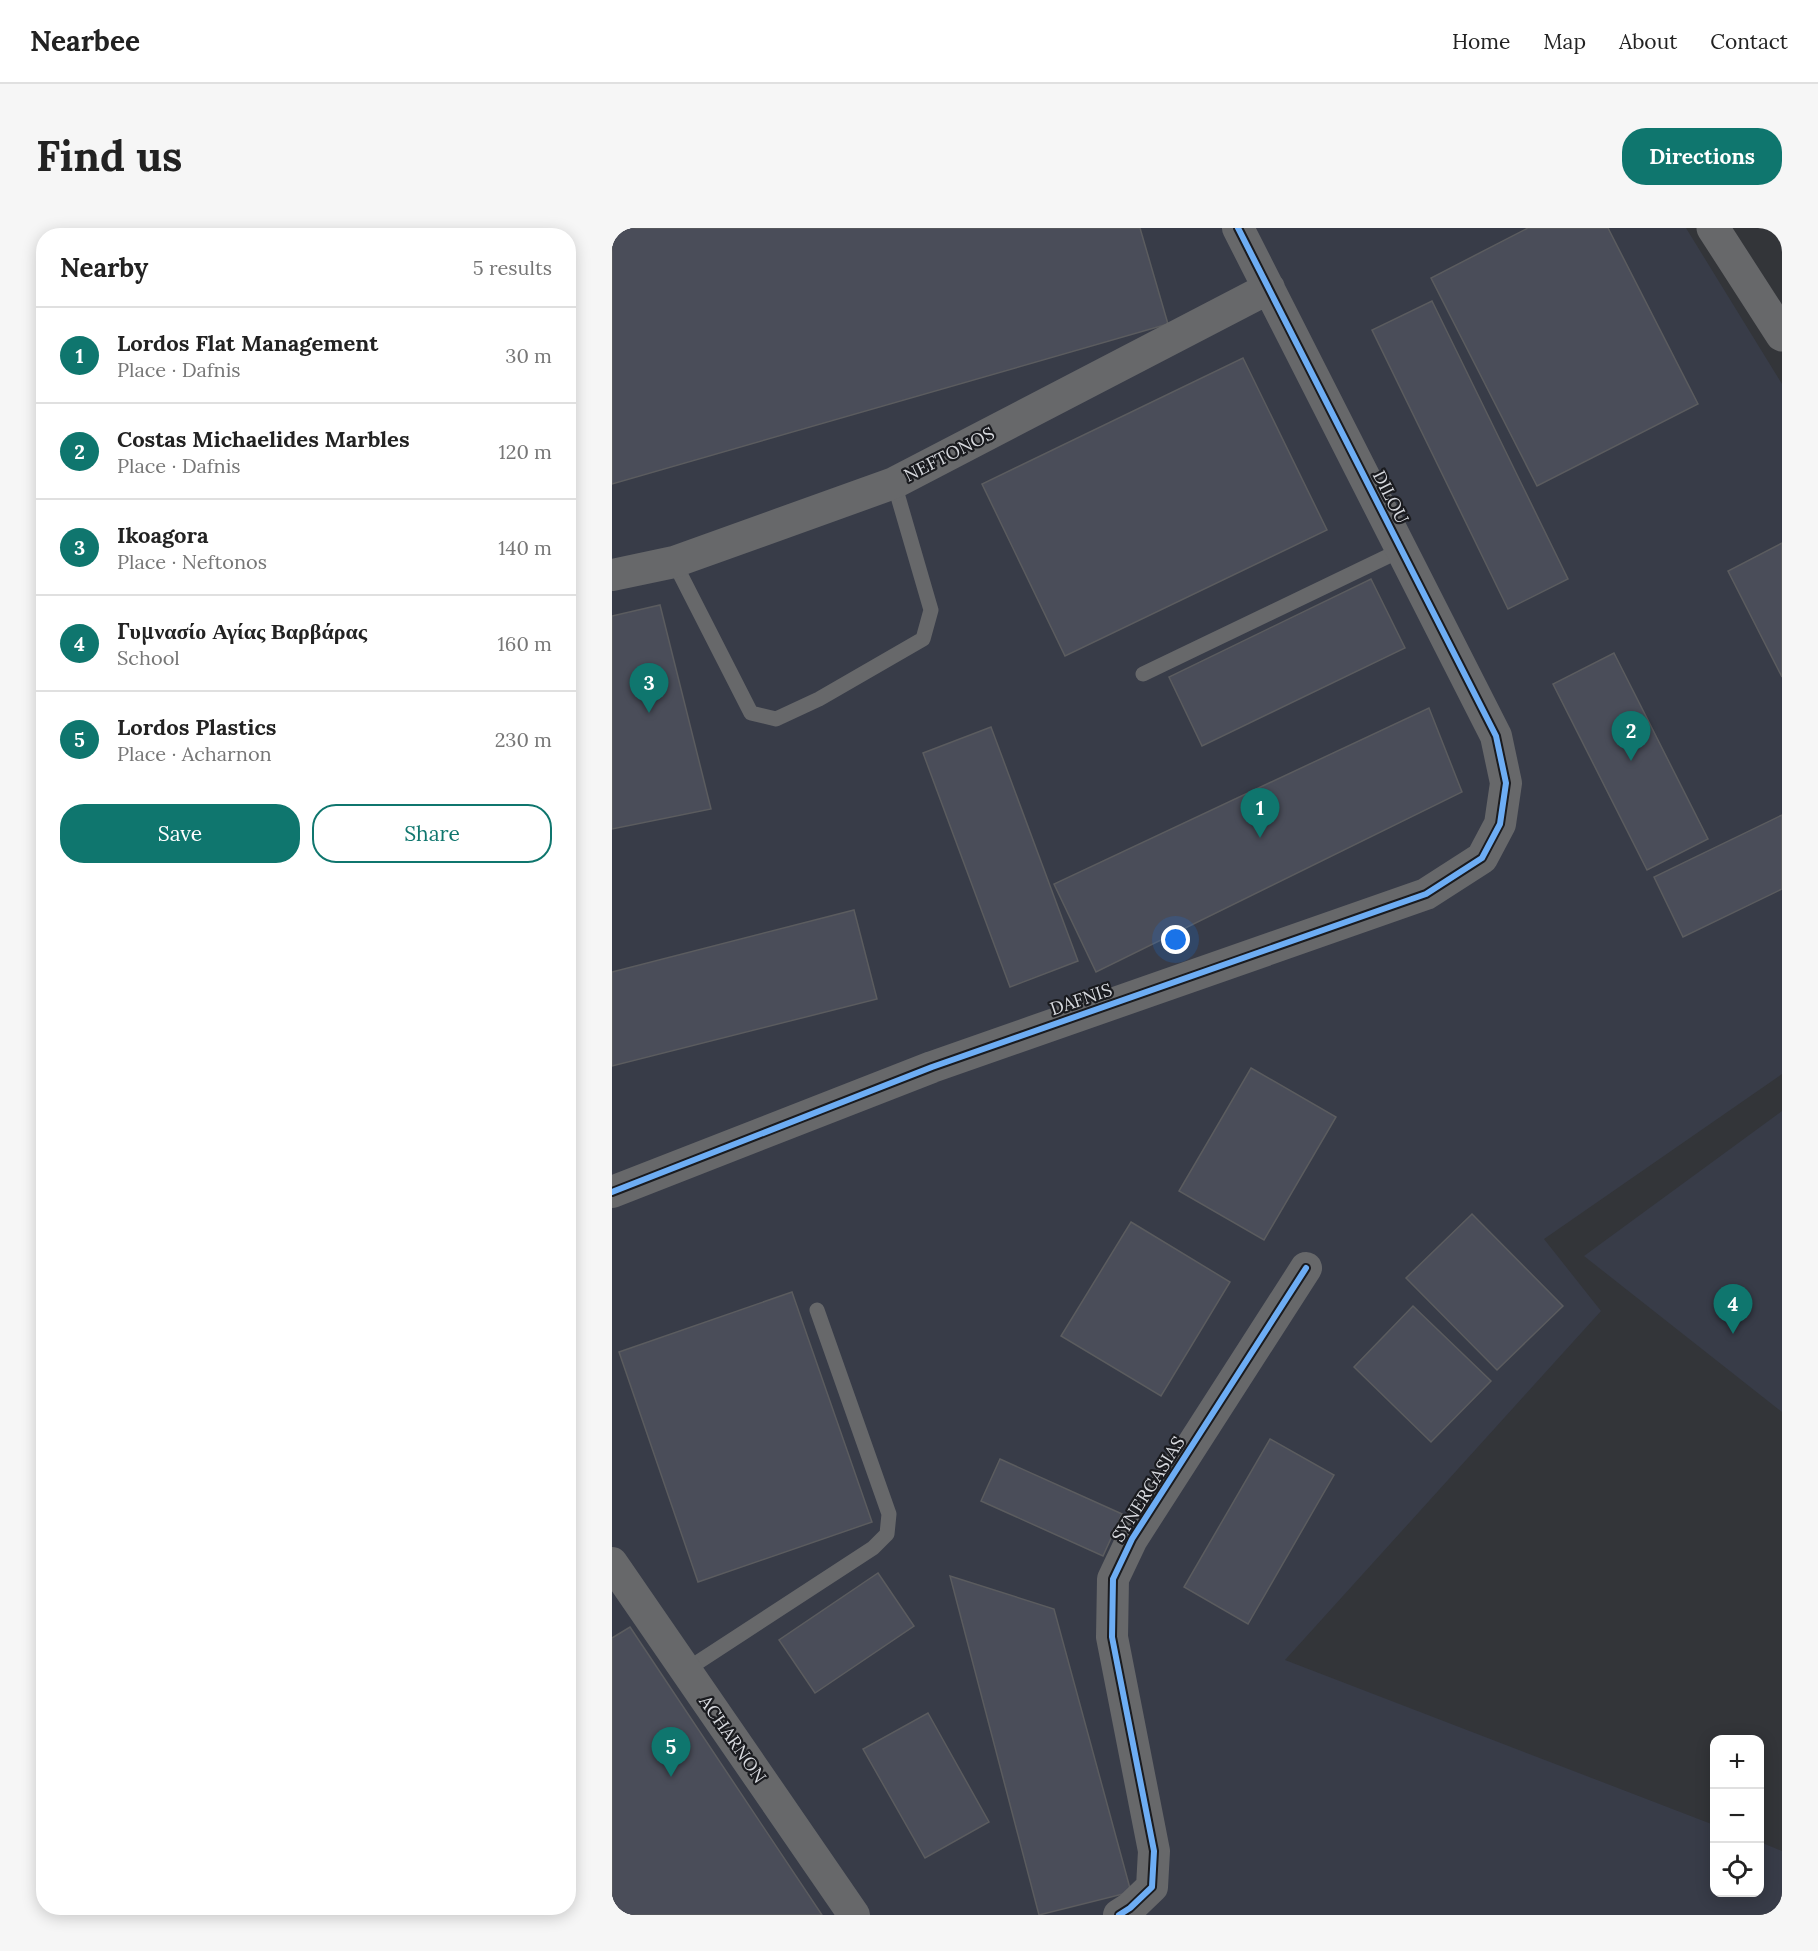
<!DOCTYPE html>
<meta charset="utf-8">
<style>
body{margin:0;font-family:Lora,serif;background:#f6f6f6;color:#222}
.controls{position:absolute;right:18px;bottom:18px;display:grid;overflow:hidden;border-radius:12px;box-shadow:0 3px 15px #0003}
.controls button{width:54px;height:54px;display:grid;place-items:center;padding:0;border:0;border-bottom:2px solid #e0e0e0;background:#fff;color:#222;font:30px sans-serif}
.you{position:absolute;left:564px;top:712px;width:21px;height:21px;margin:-15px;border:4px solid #fff;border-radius:50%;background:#1a73e8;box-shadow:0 0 0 9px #1a73e833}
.badge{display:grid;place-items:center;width:39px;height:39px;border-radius:50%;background:#0f766e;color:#fff;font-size:20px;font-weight:700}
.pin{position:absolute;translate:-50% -50px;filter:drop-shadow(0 2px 3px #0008)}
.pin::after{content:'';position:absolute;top:32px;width:21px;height:18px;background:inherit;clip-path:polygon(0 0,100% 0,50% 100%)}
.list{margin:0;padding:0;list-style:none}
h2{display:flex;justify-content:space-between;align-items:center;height:78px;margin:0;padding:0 24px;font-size:26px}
h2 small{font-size:20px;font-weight:400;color:#767676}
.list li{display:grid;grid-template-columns:39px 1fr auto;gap:18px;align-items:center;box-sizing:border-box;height:96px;padding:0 24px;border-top:2px solid #e0e0e0}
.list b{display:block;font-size:22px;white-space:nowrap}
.list p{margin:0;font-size:20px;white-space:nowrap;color:#767676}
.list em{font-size:20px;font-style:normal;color:#767676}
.actions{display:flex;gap:12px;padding:18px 24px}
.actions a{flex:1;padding:14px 0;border:2px solid #0f766e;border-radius:24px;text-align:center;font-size:21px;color:#0f766e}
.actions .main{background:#0f766e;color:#fff}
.icon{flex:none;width:33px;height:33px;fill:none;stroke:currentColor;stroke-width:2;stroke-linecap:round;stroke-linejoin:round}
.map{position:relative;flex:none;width:1170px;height:1687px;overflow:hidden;border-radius:24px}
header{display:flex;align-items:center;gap:36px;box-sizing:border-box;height:84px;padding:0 30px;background:#fff;border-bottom:2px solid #e0e0e0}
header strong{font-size:28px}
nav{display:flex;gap:33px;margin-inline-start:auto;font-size:21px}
.intro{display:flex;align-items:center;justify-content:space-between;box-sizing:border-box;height:144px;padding:0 36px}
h1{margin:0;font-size:42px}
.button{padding:15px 27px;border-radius:24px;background:#0f766e;color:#fff;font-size:21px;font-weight:700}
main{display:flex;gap:36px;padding:0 36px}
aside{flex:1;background:#fff;border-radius:24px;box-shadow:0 3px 15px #0003}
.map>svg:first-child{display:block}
.built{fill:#383c48}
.building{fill:#4a4d59;stroke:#5b5c5f;stroke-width:1.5}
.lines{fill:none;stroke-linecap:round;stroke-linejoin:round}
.lane{stroke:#67686a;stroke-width:15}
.street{stroke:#67686a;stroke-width:32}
.secondary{stroke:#67686a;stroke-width:33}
.cycleway-casing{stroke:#1a1b1f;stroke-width:10}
.cycleway{stroke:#6dadf4;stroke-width:6}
.labels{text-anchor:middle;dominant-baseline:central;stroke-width:4.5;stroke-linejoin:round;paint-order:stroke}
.street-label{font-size:18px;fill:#d8dadf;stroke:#1a1b1f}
</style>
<header>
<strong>Nearbee</strong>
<nav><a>Home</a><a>Map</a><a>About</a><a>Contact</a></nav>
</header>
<div class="intro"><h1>Find us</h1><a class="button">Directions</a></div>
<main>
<aside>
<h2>Nearby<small>5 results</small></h2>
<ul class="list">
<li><span class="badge">1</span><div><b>Lordos Flat Management</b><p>Place · Dafnis</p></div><em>30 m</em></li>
<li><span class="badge">2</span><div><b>Costas Michaelides Marbles</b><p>Place · Dafnis</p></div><em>120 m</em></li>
<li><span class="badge">3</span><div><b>Ikoagora</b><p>Place · Neftonos</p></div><em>140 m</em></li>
<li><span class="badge">4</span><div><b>Γυμνασίο Αγίας Βαρβάρας</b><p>School</p></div><em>160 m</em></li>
<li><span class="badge">5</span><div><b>Lordos Plastics</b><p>Place · Acharnon</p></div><em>230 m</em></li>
</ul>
<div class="actions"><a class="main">Save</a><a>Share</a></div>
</aside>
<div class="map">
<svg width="1170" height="1687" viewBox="0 0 1170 1687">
<rect width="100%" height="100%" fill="#333539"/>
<path class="built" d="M 0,0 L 1074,0 L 1170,156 L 1170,846 L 932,1011 L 989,1083 L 673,1432 L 1102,1597 L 1102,1664 L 1148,1664 L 1148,1614 L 1170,1623 L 1170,1687 L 0,1687 Z
M 1170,883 L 1170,1184 L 972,1028 Z"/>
<path class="building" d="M 0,0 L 528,0 L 556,96 L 0,256 Z
M 916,0 L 996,0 L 1086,176 L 925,258 L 819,50 Z
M 820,73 L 956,351 L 896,381 L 760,102 Z
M 631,130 L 715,302 L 453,428 L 370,256 Z
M 1170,315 L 1170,449 L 1116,343 Z
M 759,351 L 793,420 L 590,518 L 557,449 Z
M 48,377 L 99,581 L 0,601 L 0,388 Z
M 1002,425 L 1096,611 L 1035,642 L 941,456 Z
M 817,480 L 850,564 L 484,744 L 442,656 Z
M 379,499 L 466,733 L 398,759 L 311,525 Z
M 1170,587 L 1170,661 L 1071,709 L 1042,649 Z
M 242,682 L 265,771 L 0,838 L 0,744 Z
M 639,840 L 724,889 L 652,1012 L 567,963 Z
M 860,986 L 951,1078 L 885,1142 L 794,1050 Z
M 519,994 L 618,1054 L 549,1168 L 449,1108 Z
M 180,1064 L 260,1294 L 86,1354 L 7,1124 Z
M 801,1078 L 879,1153 L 819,1214 L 742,1139 Z
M 658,1211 L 722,1247 L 636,1396 L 572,1359 Z
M 388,1231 L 510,1286 L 491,1328 L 369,1273 Z
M 266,1345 L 302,1398 L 203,1465 L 167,1412 Z
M 338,1348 L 442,1381 L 519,1664 L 427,1687 Z
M 18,1399 L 210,1687 L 0,1687 L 0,1410 Z
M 316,1485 L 377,1594 L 313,1630 L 251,1521 Z"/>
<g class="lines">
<path class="lane" d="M 62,334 L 139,485 L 164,491 L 207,471 L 311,411 L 319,382 L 282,255
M 531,446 L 789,322
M 74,1442 L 261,1320 L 275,1306 L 277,1286 L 205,1082"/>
<path class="street" d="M 0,347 L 62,334 L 282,255 L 657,60
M 0,964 L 320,839 L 814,666 L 870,630 L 888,596 L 894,555 L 884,508 L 626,0
M 0,1335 L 242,1687
M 507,1687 L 518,1680 L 540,1659 L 542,1623 L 500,1409 L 501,1351 L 520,1311 L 694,1040"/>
<path class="secondary" d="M 1101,0 L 1170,107"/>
<g class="cycleway-casing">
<path id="cycleway" d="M 0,964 L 320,839 L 814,666 L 870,630 L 888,596 L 894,555 L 884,508 L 626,0
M 507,1687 L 518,1680 L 540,1659 L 542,1623 L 500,1409 L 501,1351 L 520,1311 L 694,1040"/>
</g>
<use href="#cycleway" class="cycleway"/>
</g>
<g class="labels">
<g class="street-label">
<text transform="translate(337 226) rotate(-27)">NEFTONOS</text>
<text transform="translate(779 269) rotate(63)">DILOU</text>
<text transform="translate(469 771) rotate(-19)">DAFNIS</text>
<text transform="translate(536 1261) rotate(-58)">SYNERGASIAS</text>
<text transform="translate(121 1511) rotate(55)">ACHARNON</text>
</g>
</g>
</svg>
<div class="controls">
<button>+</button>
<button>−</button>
<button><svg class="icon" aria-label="locate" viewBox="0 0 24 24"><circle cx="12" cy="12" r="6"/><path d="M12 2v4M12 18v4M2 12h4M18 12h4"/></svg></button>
</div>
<div class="you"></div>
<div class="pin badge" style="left:648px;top:610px">1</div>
<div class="pin badge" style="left:1019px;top:533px">2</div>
<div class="pin badge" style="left:37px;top:485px">3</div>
<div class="pin badge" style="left:1121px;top:1106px">4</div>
<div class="pin badge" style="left:59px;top:1549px">5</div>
</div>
</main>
